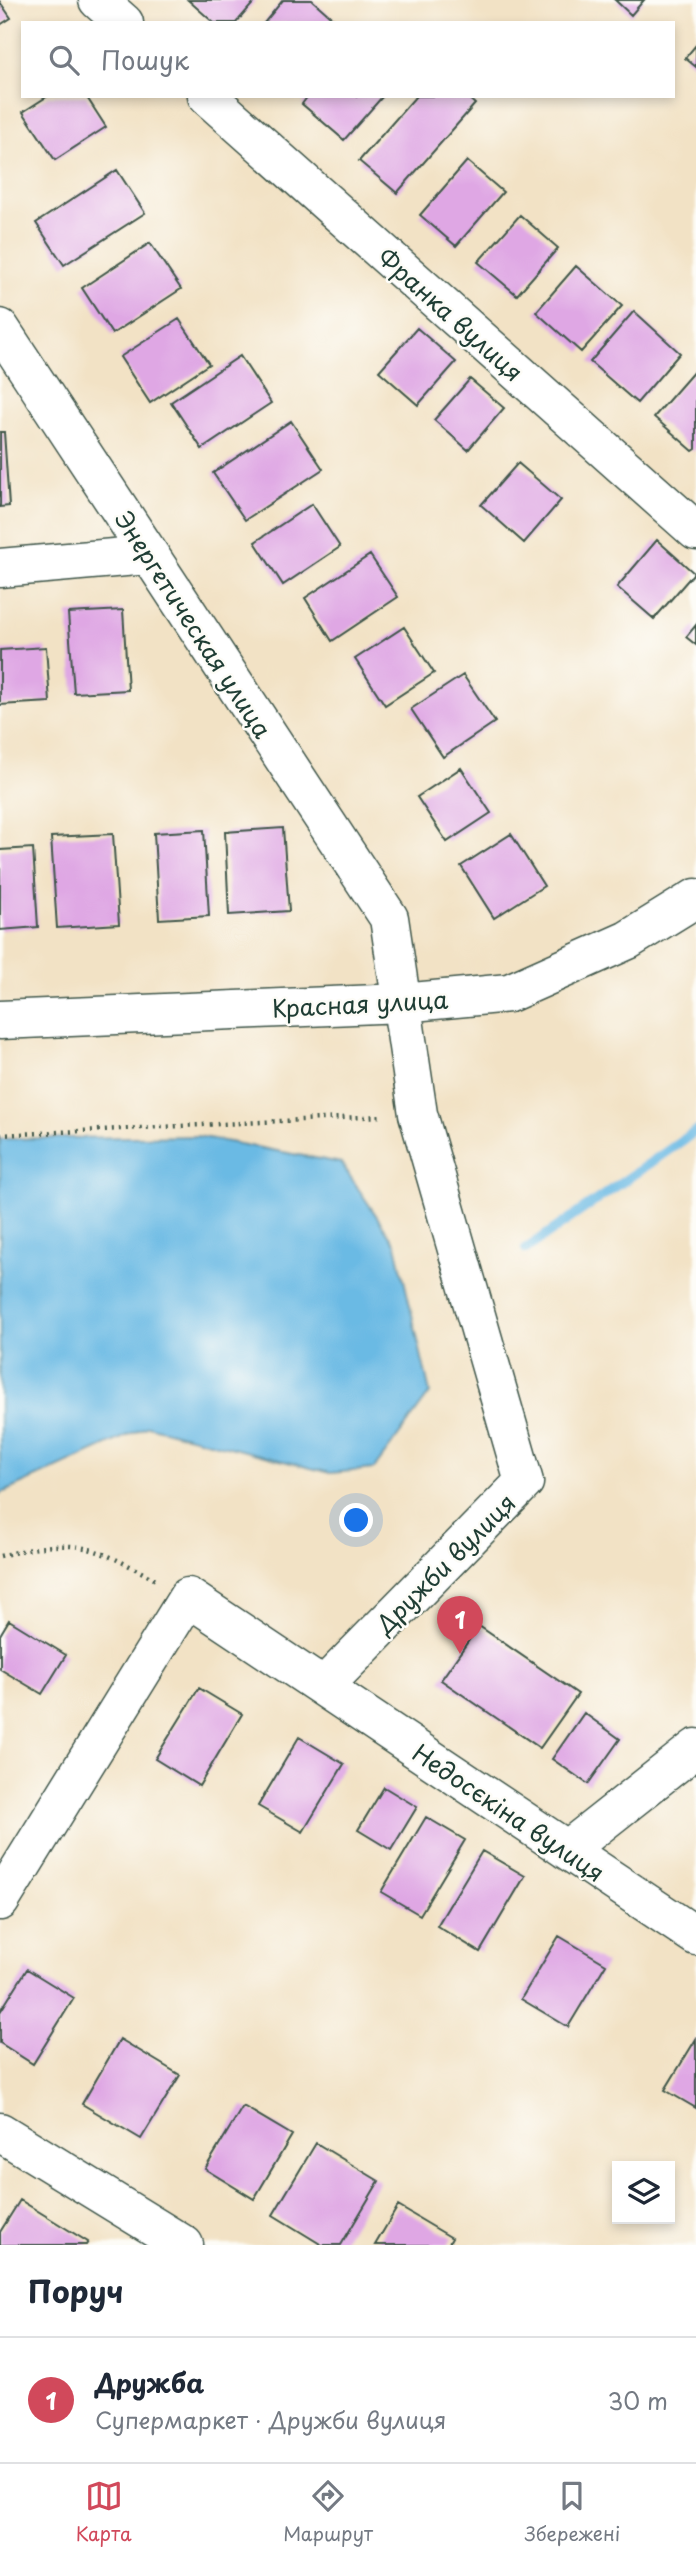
<!DOCTYPE html>
<html lang="uk">
<meta charset="utf-8">
<style>
body{margin:0;font-family:"Playpen Sans",sans-serif;background:#f6f6f7;color:#1f2937}
.controls{position:absolute;right:21px;bottom:21px;display:grid;overflow:hidden;border-radius:0px;box-shadow:0 4px 10px #0003}
.controls button{width:63px;height:63px;display:grid;place-items:center;padding:0;border:0;border-bottom:2px solid #e0e1e3;background:#fff;color:#1f2937;font:35px sans-serif}
.you{position:absolute;left:357px;top:1521px;width:24px;height:24px;margin:-18px;border:5px solid #fff;border-radius:50%;background:#1a73e8;box-shadow:0 0 0 10px #1a73e833}
.badge{display:grid;place-items:center;width:46px;height:46px;border-radius:50%;background:#d1495b;color:#fff;font-size:23px;font-weight:700}
.pin{position:absolute;translate:-50% -58px;filter:drop-shadow(0 2px 4px #0008)}
.pin::after{content:'';position:absolute;top:37px;width:24px;height:21px;background:inherit;clip-path:polygon(0 0,100% 0,50% 100%)}
.list{margin:0;padding:0;list-style:none}
h2{display:flex;justify-content:space-between;align-items:center;height:91px;margin:0;padding:0 28px;font-size:30px}
h2 small{font-size:23px;font-weight:400;color:#747a83}
.list li{display:grid;grid-template-columns:46px 1fr auto;gap:21px;align-items:center;box-sizing:border-box;height:126px;padding:0 28px;border-top:2px solid #e0e1e3}
.list b{display:block;font-size:26px;white-space:nowrap}
.list p{margin:0;font-size:23px;white-space:nowrap;color:#747a83}
.list em{font-size:23px;font-style:normal;color:#747a83}
.icon{flex:none;width:38px;height:38px;fill:none;stroke:currentColor;stroke-width:2;stroke-linecap:round;stroke-linejoin:round}
.map{position:relative;flex:none;width:696px;height:2245px;overflow:hidden}
.search{position:absolute;background:#fff;box-shadow:0 4px 10px #0003;left:21px;right:21px;top:21px;height:77px;display:flex;align-items:center;gap:18px;box-sizing:border-box;padding:0 24px;border-radius:0px;color:#747a83;font-size:26px}
.sheet{height:217px;background:#fff}
nav{display:flex;justify-content:space-around;align-items:center;box-sizing:border-box;height:98px;border-top:2px solid #e0e1e3;background:#fff;font-size:19px;color:#747a83}
nav a{display:grid;justify-items:center;gap:4px}
nav .on{color:#d1495b}
.map>svg:first-child{display:block}
.water{fill:#6abae4;stroke:#447c8c;stroke-width:2}
.lines{fill:none;stroke-linecap:round;stroke-linejoin:round}
.stream{stroke:#6abae4;stroke-width:10}
.building{fill:#dfa7e4}
.minor-casing{stroke:#3f564a;stroke-width:41}
.path{stroke:#3f564a;stroke-width:4.5;stroke-dasharray:2 5;stroke-linecap:butt}
.minor{stroke:#fff;stroke-width:38}
.labels{text-anchor:middle;dominant-baseline:central;stroke-width:5;stroke-linejoin:round;paint-order:stroke}
.street-label{font-size:24px;fill:#1f3d34;stroke:#fdfcf7}
</style>
<div class="map">
<svg width="696" height="2245" viewBox="0 0 696 2245">
<rect width="100%" height="100%" fill="#fdfcf7"/>
<filter id="ink" filterUnits="userSpaceOnUse"><feTurbulence type="fractalNoise" baseFrequency=".0143" numOctaves="2"/><feDisplacementMap in="SourceGraphic" scale="14" xChannelSelector="R" yChannelSelector="G"/><feConvolveMatrix kernelMatrix="1 2 1 2 8 2 1 2 1" color-interpolation-filters="sRGB"/></filter>
<filter id="wash" filterUnits="userSpaceOnUse"><feTurbulence type="fractalNoise" baseFrequency=".00686" numOctaves="4" result="noise"/><feDisplacementMap in="SourceGraphic" scale="28" xChannelSelector="R" yChannelSelector="G"/><feGaussianBlur stdDeviation="1.57" result="paint"/><feColorMatrix in="noise" values="0 0 0 0 0 0 0 0 0 0 0 0 0 0 0 0 0 1.4 0 .05"/><feComposite in="paint" operator="in"/></filter>
<g filter="url(#wash)">
<rect width="100%" height="100%" fill="#f2e2c5"/>
<path class="water" d="M 197,1136 L 341,1163 L 396,1245 L 430,1393 L 374,1469 L 330,1473 L 148,1426 L 0,1494 L 0,1139 Z"/>
<g class="lines">
<path class="stream" d="M 526,1249 L 696,1131"/>
</g>
<g id="blocks">
<path class="building" d="M 188,0 L 256,0 L 236,23 L 214,23 Z
M 283,0 L 312,0 L 338,23 L 264,23 Z
M 615,0 L 644,0 L 631,15 Z
M 0,2 L 11,18 L 0,25 Z
M 696,45 L 696,67 L 685,58 Z
M 48,96 L 86,96 L 106,127 L 55,160 L 23,112 Z
M 308,96 L 383,96 L 344,140 L 302,104 Z
M 416,96 L 466,96 L 475,104 L 397,193 L 359,161 Z
M 467,161 L 503,192 L 456,246 L 420,215 Z
M 117,170 L 145,213 L 64,265 L 36,223 Z
M 520,215 L 558,248 L 517,295 L 478,262 Z
M 150,243 L 181,289 L 112,334 L 82,288 Z
M 576,266 L 622,306 L 581,352 L 536,312 Z
M 634,311 L 680,353 L 637,403 L 590,362 Z
M 179,319 L 209,364 L 150,403 L 120,357 Z
M 417,328 L 456,362 L 418,405 L 379,371 Z
M 240,356 L 271,403 L 202,449 L 171,402 Z
M 696,369 L 696,449 L 693,451 L 654,417 Z
M 470,379 L 504,408 L 468,450 L 434,420 Z
M 291,421 L 323,469 L 245,520 L 213,473 Z
M 0,432 L 4,432 L 9,506 L 0,507 Z
M 518,463 L 561,500 L 524,543 L 481,505 Z
M 312,504 L 340,547 L 283,585 L 255,542 Z
M 657,540 L 694,573 L 654,619 L 617,587 Z
M 370,555 L 398,597 L 332,641 L 305,598 Z
M 123,610 L 128,690 L 74,693 L 68,613 Z
M 696,625 L 696,645 L 686,637 Z
M 404,627 L 434,673 L 385,705 L 355,659 Z
M 46,647 L 50,702 L 0,705 L 0,650 Z
M 463,675 L 495,722 L 443,757 L 411,709 Z
M 461,768 L 491,813 L 447,842 L 417,797 Z
M 283,828 L 289,911 L 229,915 L 225,832 Z
M 204,830 L 209,916 L 159,919 L 154,833 Z
M 113,834 L 119,924 L 57,928 L 51,837 Z
M 511,834 L 544,886 L 494,918 L 461,866 Z
M 33,848 L 38,927 L 0,930 L 0,850 Z
M 9,1620 L 66,1655 L 42,1694 L 0,1669 L 0,1635 Z
M 479,1626 L 578,1694 L 540,1748 L 441,1680 Z
M 199,1688 L 242,1714 L 199,1786 L 155,1759 Z
M 584,1713 L 620,1739 L 588,1784 L 552,1759 Z
M 299,1737 L 344,1764 L 303,1832 L 258,1806 Z
M 384,1787 L 417,1807 L 391,1850 L 358,1830 Z
M 426,1817 L 465,1840 L 420,1915 L 381,1892 Z
M 482,1851 L 525,1876 L 480,1952 L 437,1926 Z
M 559,1936 L 606,1964 L 568,2027 L 521,1999 Z
M 27,1969 L 74,1998 L 33,2064 L 0,2043 L 0,2012 Z
M 120,2039 L 180,2075 L 141,2139 L 82,2104 Z
M 696,2039 L 696,2108 L 665,2090 Z
M 243,2106 L 292,2135 L 254,2199 L 205,2169 Z
M 316,2143 L 379,2181 L 341,2245 L 322,2245 L 273,2215 Z
M 20,2200 L 88,2242 L 86,2245 L 0,2245 L 0,2232 Z
M 398,2206 L 452,2238 L 448,2245 L 375,2245 Z"/>
</g>
</g>
<g filter="url(#ink)">
<use href="#blocks" fill-opacity="0" stroke="#3f564a" stroke-width="2"/>
<g class="lines">
<g class="minor-casing">
<path id="minor" d="M 98,0 L 124,23
M 207,96 L 696,531
M 0,328 L 389,918 L 418,1114 L 524,1482 L 323,1687 L 188,1597 L 0,1901
M 0,568 L 148,555
M 0,1020 L 402,1003 L 509,993 L 628,940 L 696,898
M 323,1687 L 696,1936
M 567,1850 L 696,1748
M 0,2132 L 184,2245"/>
</g>
<path class="path" d="M 0,1135 L 382,1116
M 0,1556 C 76,1537 89,1544 156,1580"/>
<use href="#minor" class="minor"/>
</g>
</g>
<g class="labels">
<g class="street-label">
<text transform="translate(451 314) rotate(42)">Франка вулиця</text>
<text transform="translate(194 624) rotate(57)">Энергетическая улица</text>
<text transform="translate(360 1003) rotate(-3)">Красная улица</text>
<text transform="translate(445 1563) rotate(-45)">Дружби вулиця</text>
<text transform="translate(509 1812) rotate(34)">Недосєкіна вулиця</text>
</g>
</g>
</svg>
<div class="controls">
<button><svg class="icon" aria-label="layers" viewBox="0 0 24 24"><path d="M12 4l9 5-9 5-9-5zM3 14l9 5 9-5"/></svg></button>
</div>
<div class="you"></div>
<div class="pin badge" style="left:460px;top:1654px">1</div>
<div class="search"><svg class="icon" aria-label="search" viewBox="0 0 24 24"><circle cx="10" cy="10" r="6"/><path d="M15 15l6 6"/></svg>Пошук</div>
</div>
<section class="sheet">
<h2>Поруч<small></small></h2>
<ul class="list">
<li><span class="badge">1</span><div><b>Дружба</b><p>Супермаркет · Дружби вулиця</p></div><em>30 m</em></li>
</ul>
</section>
<nav>
<a class="on"><svg class="icon" aria-label="map" viewBox="0 0 24 24"><path d="M3 6l6-2 6 2 6-2v14l-6 2-6-2-6 2zM9 4v14M15 6v14"/></svg>Карта</a>
<a><svg class="icon" aria-label="directions" viewBox="0 0 24 24"><path d="M12 3l9 9-9 9-9-9zM9 14v-3h6M13 9l2 2-2 2"/></svg>Маршрут</a>
<a><svg class="icon" aria-label="saved" viewBox="0 0 24 24"><path d="M7 4h10v16l-5-4-5 4z"/></svg>Збережені</a>
</nav>
